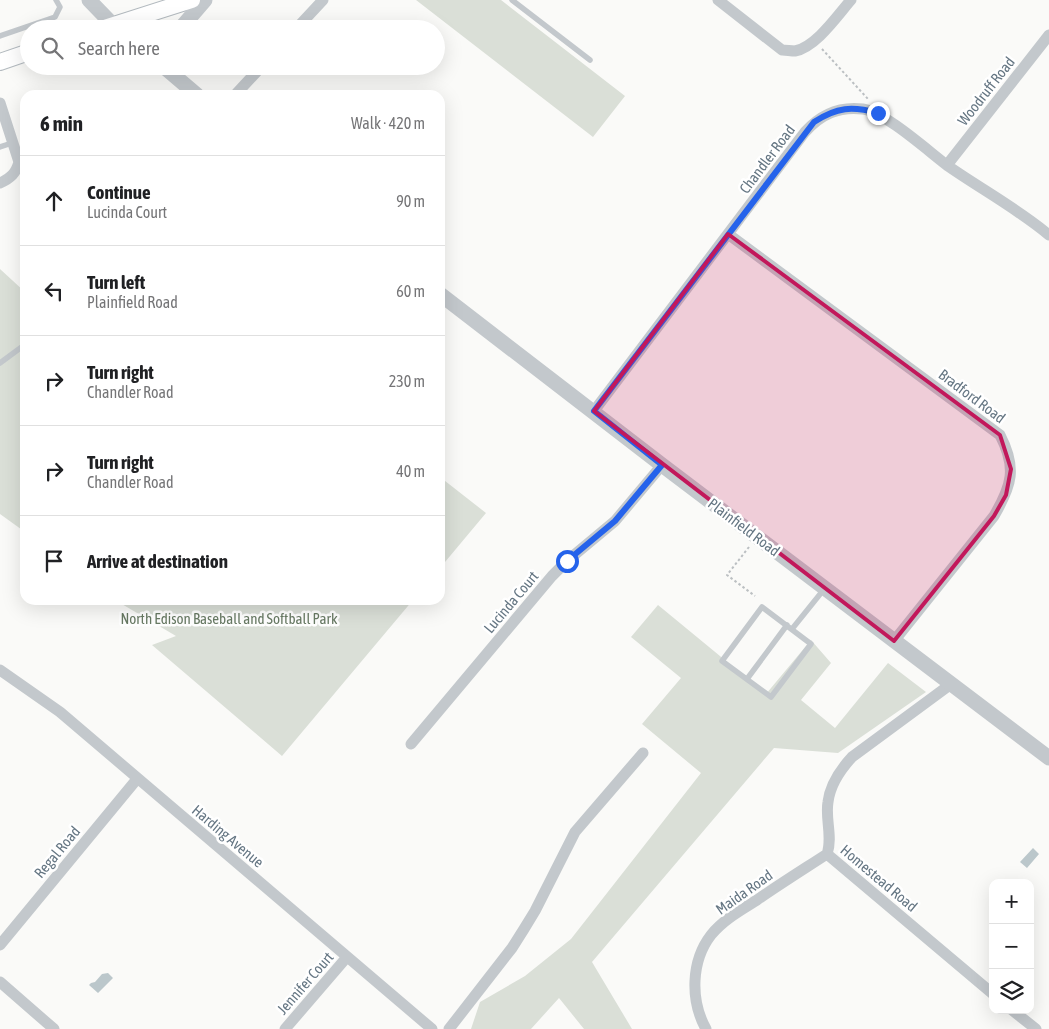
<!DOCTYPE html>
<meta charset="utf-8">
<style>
body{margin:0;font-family:"Asap Condensed",sans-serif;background:#f2f2f2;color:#202124}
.controls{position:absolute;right:15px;bottom:15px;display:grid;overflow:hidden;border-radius:10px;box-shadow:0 5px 20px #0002}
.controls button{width:45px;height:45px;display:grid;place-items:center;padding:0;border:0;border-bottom:1px solid #e0e0e0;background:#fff;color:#202124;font:25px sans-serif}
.stop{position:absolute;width:15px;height:15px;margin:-11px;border:4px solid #2563eb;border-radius:50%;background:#fff}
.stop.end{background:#2563eb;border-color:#fff;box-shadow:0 1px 5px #0008}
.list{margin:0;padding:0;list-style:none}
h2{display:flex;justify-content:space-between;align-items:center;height:65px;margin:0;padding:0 20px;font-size:21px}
h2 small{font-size:16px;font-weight:400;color:#757577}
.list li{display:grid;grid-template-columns:32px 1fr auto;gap:15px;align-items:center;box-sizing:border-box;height:90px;padding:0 20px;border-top:1px solid #e0e0e0}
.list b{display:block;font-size:19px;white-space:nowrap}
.list p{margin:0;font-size:16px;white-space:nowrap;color:#757577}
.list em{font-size:16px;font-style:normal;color:#757577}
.icon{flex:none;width:28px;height:28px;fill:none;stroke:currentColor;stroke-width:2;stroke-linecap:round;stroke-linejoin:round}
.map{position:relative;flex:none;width:1049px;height:1029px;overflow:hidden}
.search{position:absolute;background:#fff;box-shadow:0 5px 20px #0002;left:20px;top:20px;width:425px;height:55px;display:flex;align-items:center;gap:12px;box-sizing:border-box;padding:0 18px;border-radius:28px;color:#757577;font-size:19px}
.panel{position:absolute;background:#fff;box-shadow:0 5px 20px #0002;left:20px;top:90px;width:425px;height:515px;border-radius:15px}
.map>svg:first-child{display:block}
.green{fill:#dadfd7}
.water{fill:#bbc7cb}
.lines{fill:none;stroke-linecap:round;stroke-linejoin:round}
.secondary-casing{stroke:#b3babf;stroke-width:18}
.path{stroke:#bbbfc2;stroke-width:2;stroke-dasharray:2.5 2.5;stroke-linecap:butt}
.service{stroke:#c3c8cc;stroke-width:5.5}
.minor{stroke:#c3c8cc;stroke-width:11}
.tertiary{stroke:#c3c8cc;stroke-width:15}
.secondary{stroke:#fff;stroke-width:16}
.route{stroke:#2563eb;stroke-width:6}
.marked{fill:#c2185b;fill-opacity:0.2;stroke:#c2185b;stroke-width:4;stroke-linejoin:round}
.labels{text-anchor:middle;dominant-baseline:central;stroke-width:5;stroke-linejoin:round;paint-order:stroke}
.street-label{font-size:15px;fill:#657683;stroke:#fff}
.park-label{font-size:15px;fill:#687a64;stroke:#fff}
</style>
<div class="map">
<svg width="1049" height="1029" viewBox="0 0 1049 1029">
<rect width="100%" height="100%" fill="#fafaf8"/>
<path class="green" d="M 416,0 L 501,0 L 625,96 L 593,137 Z
M 0,269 L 25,292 L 25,532 L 0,514 Z
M 440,477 L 486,513 L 440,568 Z
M 115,600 L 413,600 L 282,756 L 152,645 L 176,636 Z
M 658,605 L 766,694 L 811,640 L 831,663 L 801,700 L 835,728 L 888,663 L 926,692 L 838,753 L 774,748 L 592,962 L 632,1029 L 584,1029 L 559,998 L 531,1029 L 471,1029 L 480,1002 L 525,976 L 571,939 L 701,773 L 642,724 L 681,678 L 631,637 Z"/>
<path class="water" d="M 1033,848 L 1039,854 L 1027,868 L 1020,862 Z
M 108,973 L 113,978 L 98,993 L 89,985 L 91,983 L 95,982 L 102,974 Z"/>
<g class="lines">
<g class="secondary-casing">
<path id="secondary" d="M 101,29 L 192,0
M 0,62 L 29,52"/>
</g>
<path class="path" d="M 822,49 L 868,99
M 749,547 L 727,575 L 755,596"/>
<path class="service" d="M 512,0 L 590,60
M 0,36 L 55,17 L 60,7 L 56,0
M 0,147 L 12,143
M 0,363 L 23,346 L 25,348
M 762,607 L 811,644 L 771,697 L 722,661 Z
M 792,629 L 825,588
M 747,679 L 787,625"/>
<path class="minor" d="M 718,0 L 782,50 C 786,50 791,51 795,51 C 816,47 837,16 851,0
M 296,29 L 323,0
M 235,95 L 262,66
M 0,103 L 19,162 C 16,173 11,178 0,183
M 947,165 L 1049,35
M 728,234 L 1000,435 C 1017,468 1012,485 994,516 L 894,641
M 594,411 L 805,132 C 821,114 839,106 863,109 C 885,112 928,151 948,166 C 981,189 1018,209 1049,235
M 0,670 L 60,712 L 432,1029
M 951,684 L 852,757 C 841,769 830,785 828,802 C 825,819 833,837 827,854 L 993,994
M 411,744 L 552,576 L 567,561 L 615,521 L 662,465
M 0,945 L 137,779
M 0,982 L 54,1029
M 1012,1010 L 1036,1029
M 285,1029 L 347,957
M 449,1029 L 512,948 L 524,929 L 535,911 L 575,832 L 643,753
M 706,1029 C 690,1000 691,961 711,935 C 723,920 741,910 757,900 C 780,884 804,869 827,854"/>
<path class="tertiary" d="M 89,0 L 117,29
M 180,29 L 205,0
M 163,66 L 197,95
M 440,294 L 662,465 L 1049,758"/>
<use href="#secondary" class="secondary"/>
</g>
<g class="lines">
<path class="route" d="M 567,561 L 615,521 L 662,465 L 594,411 L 814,122 C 837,107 852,106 878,113"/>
</g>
<path class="marked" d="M 728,234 L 1000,435 L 1011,469 L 1006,495 L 994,516 L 894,641 L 594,411 Z"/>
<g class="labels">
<g class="street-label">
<text transform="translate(986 91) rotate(-52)">Woodruff Road</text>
<text transform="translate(767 159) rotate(-53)">Chandler Road</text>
<text transform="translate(972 396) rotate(37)">Bradford Road</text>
<text transform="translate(744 527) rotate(37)">Plainfield Road</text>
<text transform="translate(511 602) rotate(-50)">Lucinda Court</text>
<text transform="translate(228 836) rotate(40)">Harding Avenue</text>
<text transform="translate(57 852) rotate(-50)">Regal Road</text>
<text transform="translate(879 878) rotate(40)">Homestead Road</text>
<text transform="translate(744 892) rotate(-35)">Maida Road</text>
<text transform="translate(305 983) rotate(-49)">Jennifer Court</text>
</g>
<g class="park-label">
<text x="229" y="618">North Edison Baseball and Softball Park</text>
</g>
</g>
</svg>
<div class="controls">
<button>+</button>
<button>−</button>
<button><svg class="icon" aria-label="layers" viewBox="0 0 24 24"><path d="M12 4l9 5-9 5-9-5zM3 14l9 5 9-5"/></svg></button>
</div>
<div class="stop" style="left:567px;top:561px"></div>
<div class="stop end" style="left:878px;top:113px"></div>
<div class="search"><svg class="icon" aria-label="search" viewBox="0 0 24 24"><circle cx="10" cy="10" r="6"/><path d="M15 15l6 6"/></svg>Search here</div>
<section class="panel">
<h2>6 min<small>Walk · 420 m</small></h2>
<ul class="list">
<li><svg class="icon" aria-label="ahead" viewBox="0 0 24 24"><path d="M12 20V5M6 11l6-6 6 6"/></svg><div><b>Continue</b><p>Lucinda Court</p></div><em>90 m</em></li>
<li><svg class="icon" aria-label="left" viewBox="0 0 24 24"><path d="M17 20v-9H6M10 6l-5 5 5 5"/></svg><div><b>Turn left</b><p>Plainfield Road</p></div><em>60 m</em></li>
<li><svg class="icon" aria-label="right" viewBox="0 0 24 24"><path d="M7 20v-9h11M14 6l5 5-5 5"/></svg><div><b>Turn right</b><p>Chandler Road</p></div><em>230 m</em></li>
<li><svg class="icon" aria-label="right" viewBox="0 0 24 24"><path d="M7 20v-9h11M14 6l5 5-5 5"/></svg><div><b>Turn right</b><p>Chandler Road</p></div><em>40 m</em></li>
<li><svg class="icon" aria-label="arrive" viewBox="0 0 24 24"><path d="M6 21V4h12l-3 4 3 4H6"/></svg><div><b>Arrive at destination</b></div></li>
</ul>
</section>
</div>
